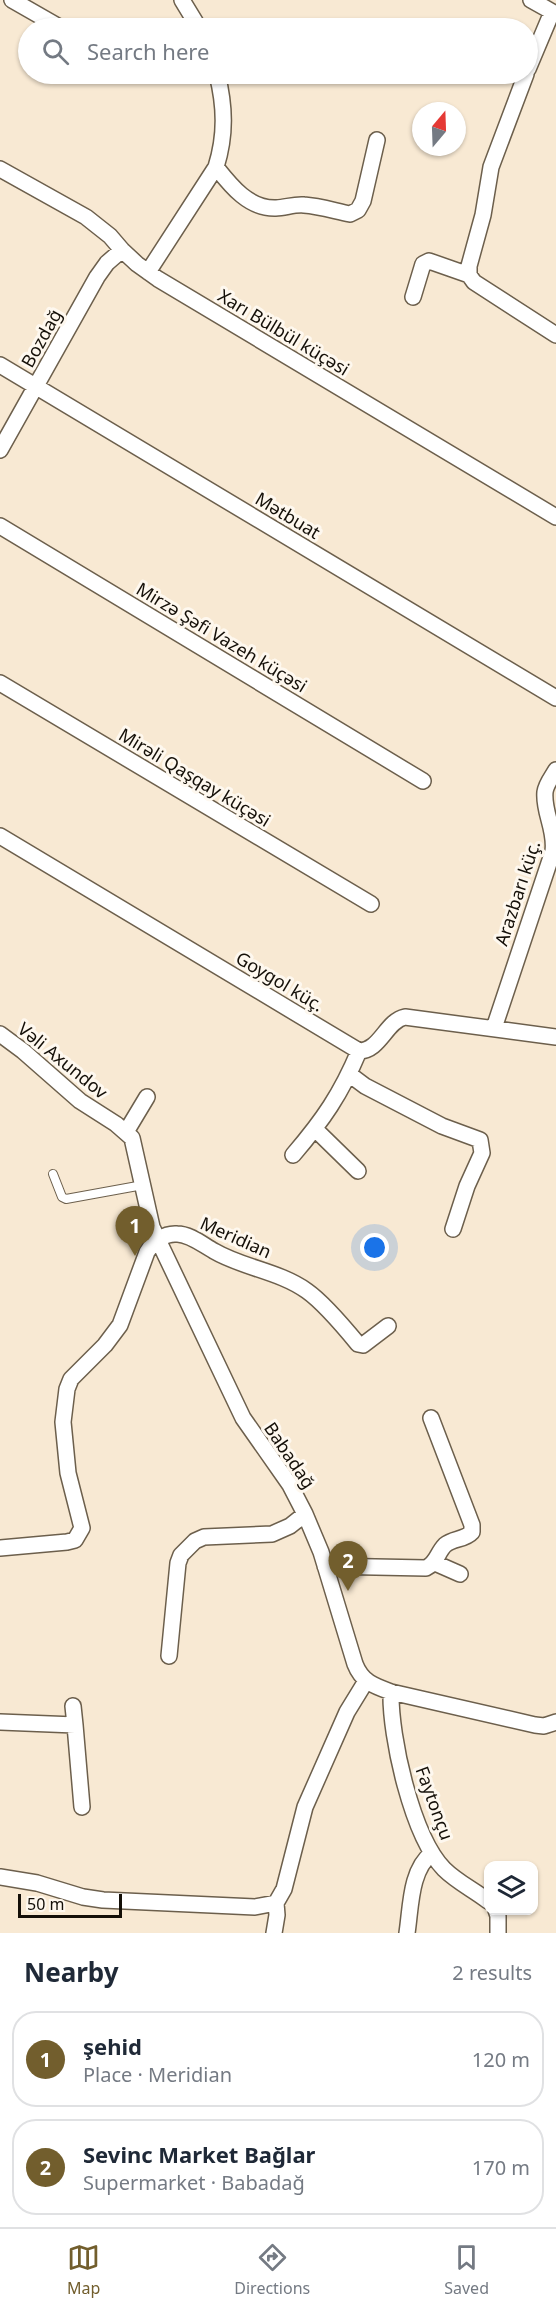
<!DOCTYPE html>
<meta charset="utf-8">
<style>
body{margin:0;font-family:"Noto Sans",sans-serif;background:#f2f2f3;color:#1f2937}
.controls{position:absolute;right:18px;bottom:18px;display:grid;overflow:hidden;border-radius:12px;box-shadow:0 2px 4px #0004}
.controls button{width:54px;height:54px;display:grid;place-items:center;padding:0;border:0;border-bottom:2px solid #e0e1e3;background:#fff;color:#1f2937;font:30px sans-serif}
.compass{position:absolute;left:412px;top:102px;width:54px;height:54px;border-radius:50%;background:#fff;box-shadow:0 2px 4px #0004;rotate:19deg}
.scale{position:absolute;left:18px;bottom:15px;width:104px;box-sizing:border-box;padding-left:6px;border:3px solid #140f08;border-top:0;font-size:16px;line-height:21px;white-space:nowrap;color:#140f08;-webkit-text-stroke:4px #fef8ef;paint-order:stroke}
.you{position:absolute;left:375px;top:1248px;width:21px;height:21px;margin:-15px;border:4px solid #fff;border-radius:50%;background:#1a73e8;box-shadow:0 0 0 9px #1a73e833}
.badge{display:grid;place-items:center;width:39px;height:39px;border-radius:50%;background:#725e2d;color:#fff;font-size:20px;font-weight:700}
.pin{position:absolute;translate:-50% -50px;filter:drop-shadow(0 2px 3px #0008)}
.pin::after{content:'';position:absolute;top:32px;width:21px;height:18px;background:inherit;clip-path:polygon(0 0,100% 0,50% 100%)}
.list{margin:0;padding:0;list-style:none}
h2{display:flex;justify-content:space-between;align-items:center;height:78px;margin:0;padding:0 24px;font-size:26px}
h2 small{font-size:20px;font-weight:400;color:#747a83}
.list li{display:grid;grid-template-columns:39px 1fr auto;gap:18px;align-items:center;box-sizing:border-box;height:96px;margin:0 12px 12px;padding:0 12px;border:2px solid #e0e1e3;border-radius:24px}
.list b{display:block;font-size:22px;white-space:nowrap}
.list p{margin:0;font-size:20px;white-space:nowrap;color:#747a83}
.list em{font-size:20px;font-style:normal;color:#747a83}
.icon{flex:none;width:33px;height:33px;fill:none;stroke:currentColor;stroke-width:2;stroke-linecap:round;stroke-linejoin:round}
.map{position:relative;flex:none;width:556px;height:1933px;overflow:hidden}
.search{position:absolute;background:#fff;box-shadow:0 2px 4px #0004;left:18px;right:18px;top:18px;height:66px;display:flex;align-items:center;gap:15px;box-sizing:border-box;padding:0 21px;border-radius:33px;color:#747a83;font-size:22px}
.sheet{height:294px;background:#fff}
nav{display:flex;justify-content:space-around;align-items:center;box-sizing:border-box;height:84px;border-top:2px solid #e0e1e3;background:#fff;font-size:16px;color:#747a83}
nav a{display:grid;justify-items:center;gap:3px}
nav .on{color:#725e2d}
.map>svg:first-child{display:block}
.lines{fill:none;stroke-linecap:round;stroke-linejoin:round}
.service-casing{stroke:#6c5f4c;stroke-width:10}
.minor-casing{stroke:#6c5f4c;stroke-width:18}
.service{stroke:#fff;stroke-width:8}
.minor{stroke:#fff;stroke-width:15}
.labels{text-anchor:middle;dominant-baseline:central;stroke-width:6;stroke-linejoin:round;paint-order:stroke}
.street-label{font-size:18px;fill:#140f08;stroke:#fef8ef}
</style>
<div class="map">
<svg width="556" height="1933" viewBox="0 0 556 1933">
<rect width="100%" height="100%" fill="#f8e9d3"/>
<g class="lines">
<g class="service-casing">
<path id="service" d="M 53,1174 L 62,1197 L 66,1199 L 143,1185"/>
</g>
<g class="minor-casing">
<path id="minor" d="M 12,0 L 61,28
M 182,0 L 199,28
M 531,0 L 556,14
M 528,69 L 552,12
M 526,74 L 491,167 L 483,215 L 469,266 L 469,275 L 474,282 L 556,335
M 216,167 C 231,186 249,209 276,208 C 285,208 294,204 304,205 C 319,206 335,211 350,214 L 358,210 L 363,201 L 377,140
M 0,169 L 86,217 L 110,236 L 122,250 L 137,264 L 158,279 L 556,517
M 148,272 L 216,167 C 226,135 225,106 217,74
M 413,297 L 423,264 L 429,261 L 469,275
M 0,365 L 556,698
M 0,450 L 97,277 L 107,263 L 122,250
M 0,526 L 423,781
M 0,683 L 371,904
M 0,836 L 359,1051 C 380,1051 386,1021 405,1017 L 556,1037
M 494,1028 L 553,851 C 556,830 543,812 545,792 C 546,784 552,777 556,770
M 0,1034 L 23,1051 L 80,1101 L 116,1124 L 132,1138 L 152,1227 L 243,1418 L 290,1485 L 305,1514 L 321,1552 L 355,1664 C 362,1682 374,1686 391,1692 L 535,1725 L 544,1726 L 556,1722
M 349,1074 L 365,1086 L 442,1126 L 480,1140 L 482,1153 L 467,1186 L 453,1229
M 315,1129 L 358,1171
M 126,1132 L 147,1097
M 293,1155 C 323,1120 341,1094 359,1051
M 0,1548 L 67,1542 L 75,1540 L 82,1528 L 68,1473 L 63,1422 L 67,1389 L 71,1379 L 105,1345 L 120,1325 L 147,1252 C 153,1242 164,1233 177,1234 C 190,1234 203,1245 214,1251 C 243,1268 279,1271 307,1291 C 324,1303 344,1327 358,1344 L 363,1345 L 388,1326
M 435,1563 L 460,1574
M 325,1566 L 426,1568 C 437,1563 437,1553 445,1545 C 453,1538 465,1540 472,1532 L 472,1525 L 431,1418
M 169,1656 L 178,1563 L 181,1555 L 195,1541 L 204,1537 L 272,1534 L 290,1526 L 305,1514
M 391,1692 C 390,1737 412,1836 444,1869 C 457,1882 474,1890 488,1901
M 73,1706 L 75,1725
M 0,1722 L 75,1725 L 82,1807
M 0,1877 L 37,1883 L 83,1897 L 103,1900 L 255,1907 L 276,1903 L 284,1889 L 305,1807 L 347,1712 L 366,1681
M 496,1910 L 498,1916 L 498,1933
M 274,1933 L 277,1915 L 276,1903
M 407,1933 C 411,1907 410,1870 432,1853"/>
</g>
<use href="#service" class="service"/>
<use href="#minor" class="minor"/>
</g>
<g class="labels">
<g class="street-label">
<text transform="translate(284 332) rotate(31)">Xarı Bülbül küçəsi</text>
<text transform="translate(41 338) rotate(-61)">Bozdağ</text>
<text transform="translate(288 515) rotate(31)">Mətbuat</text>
<text transform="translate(222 637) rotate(31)">Mirzə Şəfi Vazeh küçəsi</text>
<text transform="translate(195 777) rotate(31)">Mirəli Qaşqay küçəsi</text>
<text transform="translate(517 893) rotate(-72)">Arazbarı küç.</text>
<text transform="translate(280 981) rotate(31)">Goygol küç.</text>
<text transform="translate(63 1060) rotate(39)">Vəli Axundov</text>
<text transform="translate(236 1237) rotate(24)">Meridian</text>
<text transform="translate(290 1455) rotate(56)">Babadağ</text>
<text transform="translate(435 1803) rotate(70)">Faytonçu</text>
</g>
</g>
</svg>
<div class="controls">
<button><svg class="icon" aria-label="layers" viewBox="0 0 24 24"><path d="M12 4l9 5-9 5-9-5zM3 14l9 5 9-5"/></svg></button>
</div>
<svg class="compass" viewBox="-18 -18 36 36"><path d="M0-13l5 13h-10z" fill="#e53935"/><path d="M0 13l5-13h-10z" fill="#747a83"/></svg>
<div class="scale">50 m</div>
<div class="you"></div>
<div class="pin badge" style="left:135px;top:1256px">1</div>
<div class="pin badge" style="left:348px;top:1591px">2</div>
<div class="search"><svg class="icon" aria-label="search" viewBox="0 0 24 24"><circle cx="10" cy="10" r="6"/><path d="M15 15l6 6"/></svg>Search here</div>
</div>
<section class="sheet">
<h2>Nearby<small>2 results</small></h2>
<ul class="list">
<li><span class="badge">1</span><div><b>şehid</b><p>Place · Meridian</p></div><em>120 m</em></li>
<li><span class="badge">2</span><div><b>Sevinc Market Bağlar</b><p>Supermarket · Babadağ</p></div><em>170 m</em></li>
</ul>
</section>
<nav>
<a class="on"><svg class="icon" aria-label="map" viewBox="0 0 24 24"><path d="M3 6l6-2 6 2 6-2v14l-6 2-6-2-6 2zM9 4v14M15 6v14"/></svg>Map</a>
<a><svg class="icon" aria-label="directions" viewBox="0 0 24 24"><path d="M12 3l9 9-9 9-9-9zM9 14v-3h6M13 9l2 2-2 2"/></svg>Directions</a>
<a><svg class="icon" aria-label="saved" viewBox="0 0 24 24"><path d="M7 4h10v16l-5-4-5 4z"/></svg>Saved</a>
</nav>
